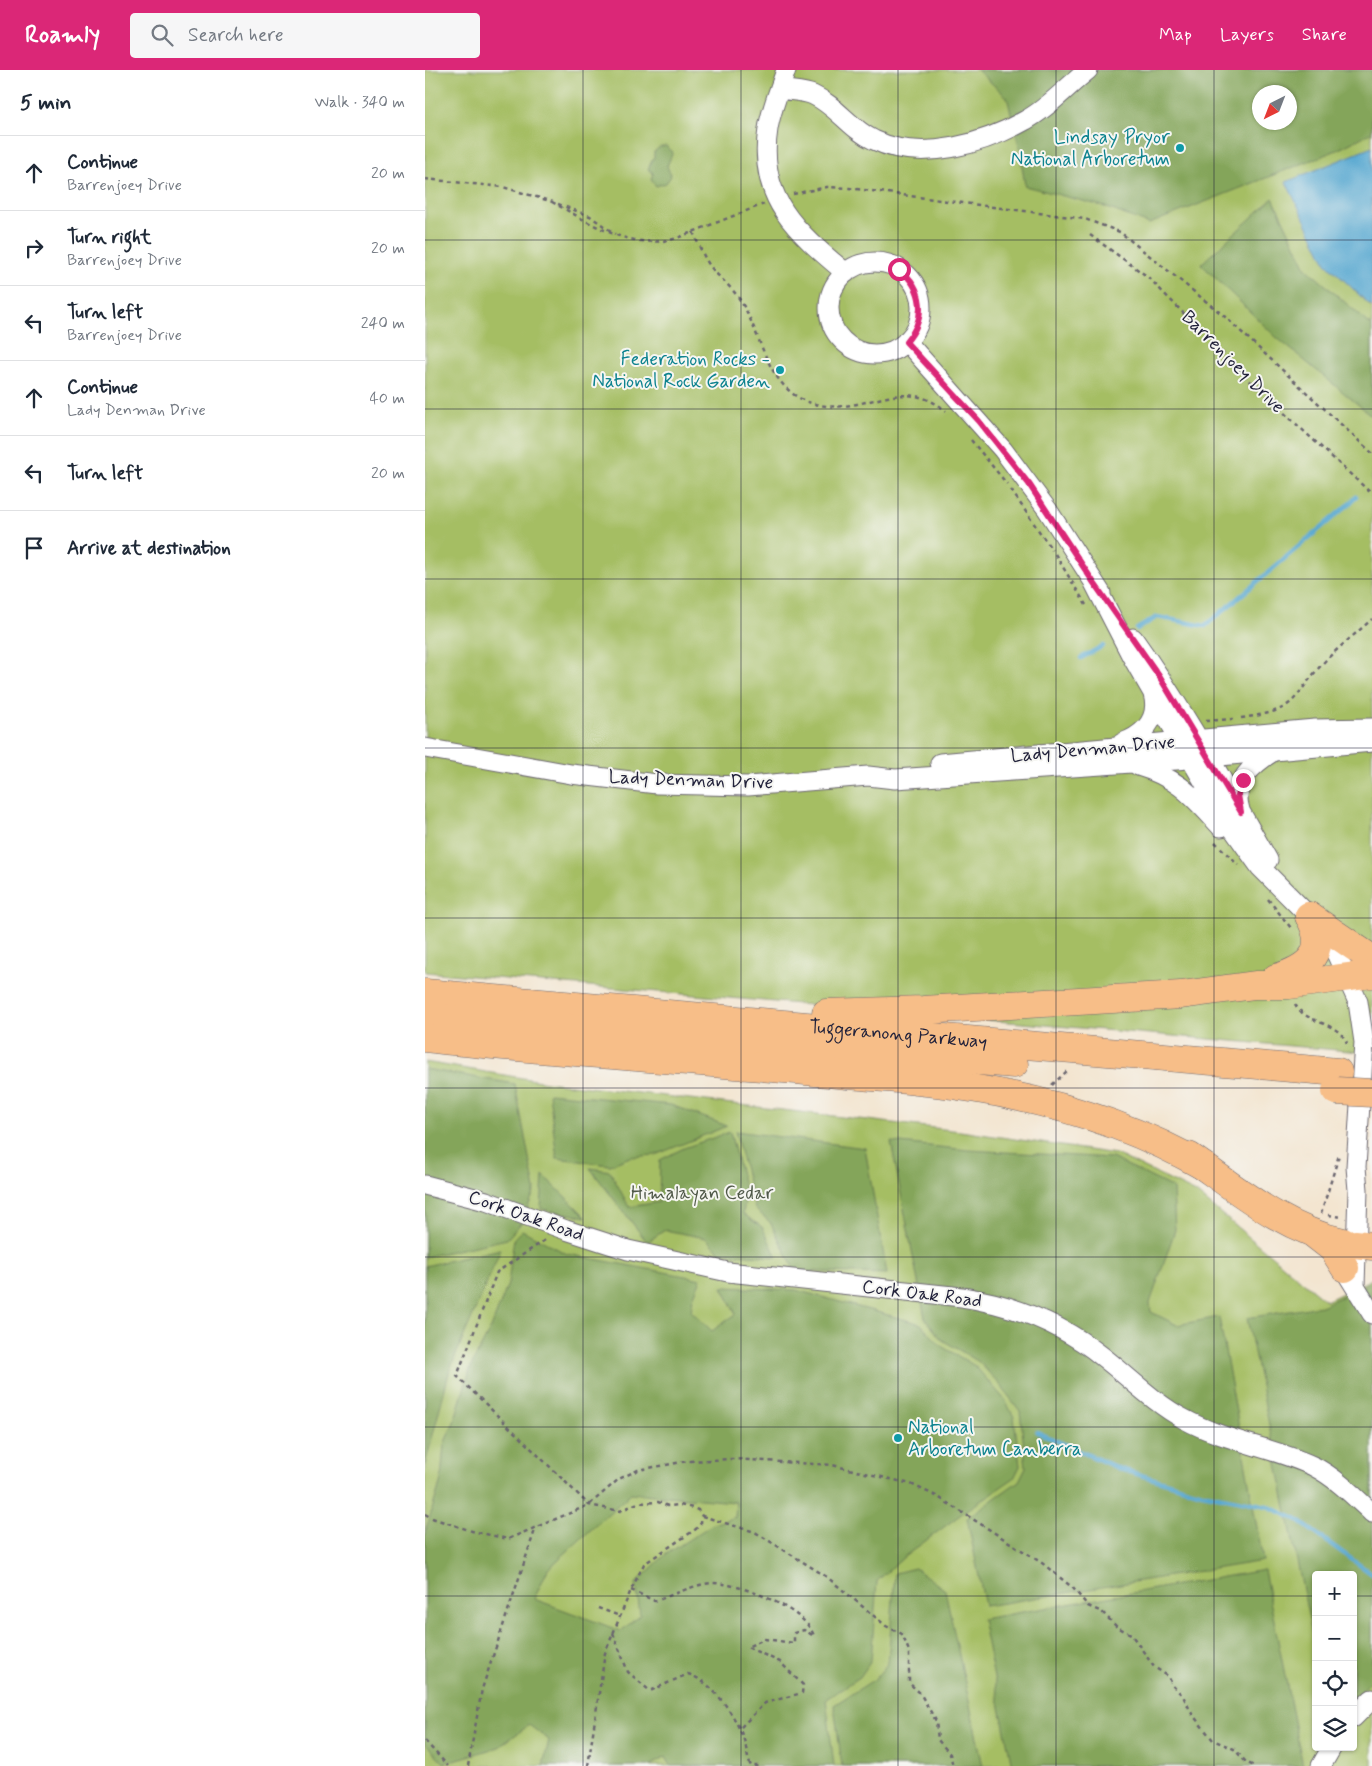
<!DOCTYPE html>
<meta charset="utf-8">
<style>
body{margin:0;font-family:Mynerve,sans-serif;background:#f6f6f7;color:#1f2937}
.controls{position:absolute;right:15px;bottom:15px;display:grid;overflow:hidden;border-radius:5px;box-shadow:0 1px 4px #0004}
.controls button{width:45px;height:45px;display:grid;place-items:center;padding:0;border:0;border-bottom:1px solid #e0e1e3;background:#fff;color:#1f2937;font:25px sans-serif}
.compass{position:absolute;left:827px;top:15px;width:45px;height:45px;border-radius:50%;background:#fff;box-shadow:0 1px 4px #0004;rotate:222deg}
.stop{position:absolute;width:15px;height:15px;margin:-11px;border:4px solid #db2777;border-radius:50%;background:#fff}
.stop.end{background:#db2777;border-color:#fff;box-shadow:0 1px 5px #0008}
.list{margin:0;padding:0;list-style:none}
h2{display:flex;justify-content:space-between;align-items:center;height:65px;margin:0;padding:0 20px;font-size:21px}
h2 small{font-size:16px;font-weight:400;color:#747a83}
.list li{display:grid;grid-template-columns:32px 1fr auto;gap:15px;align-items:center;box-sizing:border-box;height:75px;padding:0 20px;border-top:1px solid #e0e1e3}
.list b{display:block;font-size:19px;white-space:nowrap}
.list p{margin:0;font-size:16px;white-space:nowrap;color:#747a83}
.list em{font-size:16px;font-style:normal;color:#747a83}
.icon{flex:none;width:28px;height:28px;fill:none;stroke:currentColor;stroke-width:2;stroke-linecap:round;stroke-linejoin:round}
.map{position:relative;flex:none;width:947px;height:1696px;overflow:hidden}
header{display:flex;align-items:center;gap:30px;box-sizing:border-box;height:70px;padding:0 25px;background:#db2777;color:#fff}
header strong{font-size:24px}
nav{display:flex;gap:28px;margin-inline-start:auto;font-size:18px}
.search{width:350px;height:45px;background:#f6f6f7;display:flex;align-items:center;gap:12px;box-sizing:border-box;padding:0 18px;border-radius:5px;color:#747a83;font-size:19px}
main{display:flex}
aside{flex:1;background:#fff}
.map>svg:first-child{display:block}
.green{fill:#a5be64;stroke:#647050;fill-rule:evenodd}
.forest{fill:#84a55a;stroke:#53644a;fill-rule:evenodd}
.water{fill:#56a7d0;stroke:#3c6486}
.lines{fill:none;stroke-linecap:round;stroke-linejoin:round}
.stream{stroke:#56a7d0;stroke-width:4.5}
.minor-casing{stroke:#6b666f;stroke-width:21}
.highway-casing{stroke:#6b666f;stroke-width:29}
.path{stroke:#6b666f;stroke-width:2.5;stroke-dasharray:4 4;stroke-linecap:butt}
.minor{stroke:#fff;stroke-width:19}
.highway{stroke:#f7be88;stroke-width:28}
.highway-bridge-casing{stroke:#6b666f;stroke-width:29;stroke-linecap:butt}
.highway-bridge{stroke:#f7be88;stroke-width:28}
.route{stroke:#db2777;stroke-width:6}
.grid{fill:none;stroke:#22223b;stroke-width:1;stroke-opacity:0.55}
.culture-dot{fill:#0f9aa8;stroke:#f6f6f2;stroke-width:2}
.labels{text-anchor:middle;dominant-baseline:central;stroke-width:4;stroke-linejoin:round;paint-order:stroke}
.culture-label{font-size:19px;fill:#0d838f;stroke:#f6f6f2;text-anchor:end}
.street-label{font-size:19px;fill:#22223b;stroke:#f6f6f2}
.park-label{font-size:19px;fill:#505949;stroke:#f6f6f2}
</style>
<header>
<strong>Roamly</strong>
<div class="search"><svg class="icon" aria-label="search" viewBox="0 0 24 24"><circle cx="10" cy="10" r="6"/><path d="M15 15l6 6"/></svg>Search here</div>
<nav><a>Map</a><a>Layers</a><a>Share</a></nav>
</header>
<main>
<aside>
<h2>5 min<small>Walk · 340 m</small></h2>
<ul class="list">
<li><svg class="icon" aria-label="ahead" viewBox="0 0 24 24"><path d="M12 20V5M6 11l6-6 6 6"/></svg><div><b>Continue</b><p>Barrenjoey Drive</p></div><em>20 m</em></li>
<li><svg class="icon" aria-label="right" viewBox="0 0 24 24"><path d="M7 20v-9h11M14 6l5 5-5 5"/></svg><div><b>Turn right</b><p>Barrenjoey Drive</p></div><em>20 m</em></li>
<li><svg class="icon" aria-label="left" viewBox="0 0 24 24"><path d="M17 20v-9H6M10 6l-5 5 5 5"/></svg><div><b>Turn left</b><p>Barrenjoey Drive</p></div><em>240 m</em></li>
<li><svg class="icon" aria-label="ahead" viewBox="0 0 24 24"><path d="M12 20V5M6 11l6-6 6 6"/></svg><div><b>Continue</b><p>Lady Denman Drive</p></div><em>40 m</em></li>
<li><svg class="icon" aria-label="left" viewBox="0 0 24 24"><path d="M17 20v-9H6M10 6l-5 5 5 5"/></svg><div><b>Turn left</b></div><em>20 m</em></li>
<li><svg class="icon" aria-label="arrive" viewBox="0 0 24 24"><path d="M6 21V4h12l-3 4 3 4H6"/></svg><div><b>Arrive at destination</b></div></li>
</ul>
</aside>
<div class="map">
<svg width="947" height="1696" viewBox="0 0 947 1696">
<rect width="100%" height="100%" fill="#f6f6f2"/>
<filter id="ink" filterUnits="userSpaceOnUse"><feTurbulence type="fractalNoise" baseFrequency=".02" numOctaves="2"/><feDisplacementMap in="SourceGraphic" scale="10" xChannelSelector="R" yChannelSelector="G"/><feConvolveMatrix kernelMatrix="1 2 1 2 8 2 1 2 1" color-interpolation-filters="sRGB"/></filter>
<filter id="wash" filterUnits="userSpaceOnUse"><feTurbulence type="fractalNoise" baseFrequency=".0096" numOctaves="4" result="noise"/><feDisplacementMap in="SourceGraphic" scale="20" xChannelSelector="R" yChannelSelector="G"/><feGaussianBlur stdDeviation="1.12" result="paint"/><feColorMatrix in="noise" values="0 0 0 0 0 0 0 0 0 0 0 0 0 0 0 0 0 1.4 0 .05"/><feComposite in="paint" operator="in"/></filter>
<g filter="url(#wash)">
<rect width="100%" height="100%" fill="#f3e5d0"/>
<path class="green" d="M 0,0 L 947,0 L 947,79 L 862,113 L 902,194 L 947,237 L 947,983 L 0,902 ZM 834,22 L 864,22 L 864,52 L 834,52 Z
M 0,992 L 122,1012 L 535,1061 L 691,1084 L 771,1123 L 901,1231 L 947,1209 L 947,1696 L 0,1696 ZM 891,1505 L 928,1505 L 928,1677 L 891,1677 Z"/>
<path class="forest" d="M 552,0 L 947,0 L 947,62 L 912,80 L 724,154 L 677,136 L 600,116 L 594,76 L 582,27 ZM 834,22 L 864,22 L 864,52 L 834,52 Z
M 241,76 L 248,82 L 242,96 L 246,106 L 241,113 L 231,116 L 226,110 L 228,103 L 223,99 L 229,87 L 229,82 L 235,77 Z
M 848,128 L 881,198 L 947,256 L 947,346 L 851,267 L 776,194 Z
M 0,999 L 90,1014 L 110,1120 L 96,1153 L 82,1169 L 0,1187 Z
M 124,1023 L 246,1035 L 302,1056 L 230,1085 L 205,1087 L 185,1095 L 132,1088 Z
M 310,1061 L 440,1078 L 462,1204 L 370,1201 L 345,1152 L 330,1139 Z
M 305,1062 L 321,1124 L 318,1144 L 337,1157 L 352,1187 L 296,1183 L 281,1168 L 240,1160 L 222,1172 L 165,1098 L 185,1101 L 204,1137 L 234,1132 L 235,1090 L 259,1078 Z
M 466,1072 L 543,1080 L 687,1088 L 748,1118 L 750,1160 L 725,1233 L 726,1242 L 752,1255 L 794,1247 L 838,1491 L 560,1536 L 542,1448 L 594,1411 L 601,1397 L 595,1341 L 576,1316 L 554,1292 L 516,1269 L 500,1248 Z
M 118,1105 L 161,1147 L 116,1139 Z
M 97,1160 L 142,1184 L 276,1209 L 268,1228 L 266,1241 L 287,1261 L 311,1244 L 297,1217 L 371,1220 L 496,1254 L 516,1276 L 550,1296 L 580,1330 L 589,1347 L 595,1396 L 589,1408 L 535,1445 L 479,1487 L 452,1511 L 446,1591 L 435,1607 L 401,1629 L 409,1696 L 246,1696 L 241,1687 L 224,1696 L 118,1696 L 124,1670 L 104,1655 L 74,1677 L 19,1693 L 0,1673 L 0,1463 L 16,1410 L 19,1374 L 29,1352 L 46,1296 L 66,1258 L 83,1214 L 89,1168 ZM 206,1423 L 311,1432 L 310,1447 L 288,1454 L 240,1485 L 211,1513 L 215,1545 L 196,1561 L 109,1529 L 123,1499 Z
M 76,1179 L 25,1299 L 0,1395 L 0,1196 Z
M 947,1212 L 947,1610 L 928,1629 L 928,1505 L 891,1505 L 891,1583 L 822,1248 L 896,1236 Z
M 490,1498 L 520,1520 L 558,1696 L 417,1696 L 409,1635 L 450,1609 L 463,1593 L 470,1503 Z
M 839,1500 L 878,1696 L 587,1696 L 557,1549 Z"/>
<path class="water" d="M 947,77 L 947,237 L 901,193 L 861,112 Z"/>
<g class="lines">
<path class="stream" d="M 712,559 L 732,547 L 780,556 L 924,434 L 931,427
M 656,588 L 678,576
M 612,1362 L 695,1399 L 777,1423 L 842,1436 L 871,1449 L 947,1504"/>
</g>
</g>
<g filter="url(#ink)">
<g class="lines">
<g class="minor-casing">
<path id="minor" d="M 361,0 C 355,19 346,39 343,59 C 332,129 372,162 421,203
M 355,19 C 365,21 379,21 388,25 C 412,36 425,59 449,70 C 496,93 558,74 601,50 C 622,39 644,15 663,0
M404 238a46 46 0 1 1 92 0a46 46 0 1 1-92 0Z
M 481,271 L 578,380 L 622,439 L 676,523
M 669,513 L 706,585 L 798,745 L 835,797 L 884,846 L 911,883 L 933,932 L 939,972 L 931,1097 L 933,1120 L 930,1216
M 708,568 C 758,638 800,715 843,790
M 697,673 C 718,665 735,649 728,624
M 0,678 L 146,704 L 232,714 L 323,716 L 443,706 L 470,709 L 751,690 L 947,672
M 515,693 L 890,659 L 947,658
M 713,696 C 754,708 768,727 796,757
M 815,740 C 806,712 828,694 849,681
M 0,1115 L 61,1131 L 141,1160 L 203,1180 L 303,1202 L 537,1227 C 590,1235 636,1253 678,1287 C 705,1308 729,1333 759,1349 C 799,1371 847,1377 888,1396 C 910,1407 929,1426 947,1443
M 924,1207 L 947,1244
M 928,1648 L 947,1629
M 896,1696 L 907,1677"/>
</g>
<g class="highway-casing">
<g id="highway">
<path d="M 884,846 L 947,889"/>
<path d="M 851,908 C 884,898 904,882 884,846"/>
<path id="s1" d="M 0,923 L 913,1002"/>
<path d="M 401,943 L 498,940 L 756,925 L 830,915 L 864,915 L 947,904"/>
<path d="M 0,947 L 330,972 L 589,994"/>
<path d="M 0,968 C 134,983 269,990 403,1003 C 450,1008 499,1010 546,1018 C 628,1031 708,1055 780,1097"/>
<path d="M 764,1086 C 813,1120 858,1159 918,1172"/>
<path d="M 890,1165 L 908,1179 L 920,1198"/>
<path d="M 930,1174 L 947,1176"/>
</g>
</g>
<path class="path" d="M 0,109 L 78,117 L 128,132
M 368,124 L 402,117 L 424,118 L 660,149 L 695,162 L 798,245 L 947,383
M 127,132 C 166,153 205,182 252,168 L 339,134
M 133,134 L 165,146 L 190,164
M 268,162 C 273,173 278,186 285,196 C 294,208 307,217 315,230 C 338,265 341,322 390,334 C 439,347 476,303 521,341
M 665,165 L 723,207 L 830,316 L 947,424
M 546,370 L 582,414
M 586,420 L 627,480
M 630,484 L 661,535
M 816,648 C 877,640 864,629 901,590 C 915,576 932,563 947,549
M 781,651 L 808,649
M 790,772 L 813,795
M 843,829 L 866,858
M 870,934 C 881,955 912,950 922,973
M 627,1015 L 643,1000
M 896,1144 L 914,1085
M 903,1145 L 917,1147
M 120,1170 L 72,1202 L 32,1306 L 164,1435 L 195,1441 L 213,1433 L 233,1432 L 243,1436 L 255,1435 L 268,1438 L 273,1440 L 277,1446
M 0,1444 L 7,1448 L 47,1461 L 83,1469 L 164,1435 L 194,1409 L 213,1400 L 263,1391 L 307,1389 L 407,1395 L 486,1414 L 513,1427 L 617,1493 L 648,1518 L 663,1536 L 677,1542 L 692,1557 L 706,1564 L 729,1597 L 743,1606 L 748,1616 L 758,1626 L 767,1644 L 788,1670 L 809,1679 L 821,1692 L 829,1696
M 277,1446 L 330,1462 L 402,1507 L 461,1556 L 477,1564 L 484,1581 L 484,1613 L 495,1623 L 511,1651 L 513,1670 L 525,1684 L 528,1696
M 206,1520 L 230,1531 C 246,1526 272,1513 288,1513 C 315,1513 381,1539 389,1566 L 379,1560 L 369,1563 L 369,1573 L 339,1569 L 322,1577 L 355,1592 L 378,1615 L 377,1623 L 340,1633 L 314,1659
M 173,1538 L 195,1546
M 188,1563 L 203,1602 L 225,1621 L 263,1604 C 289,1612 312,1648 320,1673 C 322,1681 322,1688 326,1696 L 336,1696
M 0,1671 L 23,1696
M 43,1696 L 57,1619 L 110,1460
M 163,1696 L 180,1583 L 206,1520 L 219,1494 L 271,1459 L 276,1453 L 277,1446"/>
<use href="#minor" class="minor"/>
<use href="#highway" class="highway"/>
<g class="highway-bridge-casing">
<path id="highway-bridge" d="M 911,1021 L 947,1023"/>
</g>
<use href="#highway-bridge" class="highway-bridge"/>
</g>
</g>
<g class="lines" filter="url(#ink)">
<path class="route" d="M 474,199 C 499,218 502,248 481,272 L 554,351 L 604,414 L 669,513 L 734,606 L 816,742 L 813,725 L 818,710"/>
</g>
<path class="grid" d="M 158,0 L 158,1696M 316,0 L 316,1696M 473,0 L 473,1696M 631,0 L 631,1696M 789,0 L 789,1696M 0,170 L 947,170M 0,339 L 947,339M 0,509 L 947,509M 0,678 L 947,678M 0,848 L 947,848M 0,1018 L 947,1018M 0,1187 L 947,1187M 0,1357 L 947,1357M 0,1526 L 891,1526M 928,1526 L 947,1526"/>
<g class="culture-dot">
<circle cx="755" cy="78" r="5"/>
<circle cx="355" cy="300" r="5"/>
<circle cx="473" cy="1368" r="5"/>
</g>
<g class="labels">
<g class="culture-label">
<text x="745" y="67">Lindsay Pryor<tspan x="745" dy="22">National Arboretum</tspan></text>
<text x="345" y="289">Federation Rocks -<tspan x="345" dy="22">National Rock Garden</tspan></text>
<text x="483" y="1357" text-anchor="start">National<tspan x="483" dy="22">Arboretum Canberra</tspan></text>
</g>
<g class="street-label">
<text transform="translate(808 292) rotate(45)">Barrenjoey Drive</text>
<text transform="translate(668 679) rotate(-5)">Lady Denman Drive</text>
<text transform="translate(266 710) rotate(2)">Lady Denman Drive</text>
<text stroke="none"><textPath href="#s1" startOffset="475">Tuggeranong Parkway</textPath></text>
<text transform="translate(101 1146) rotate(19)">Cork Oak Road</text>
<text transform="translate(497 1224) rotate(7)">Cork Oak Road</text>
</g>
<g class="park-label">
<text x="277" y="1123">Himalayan Cedar</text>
</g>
</g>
</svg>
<div class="controls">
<button>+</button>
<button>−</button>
<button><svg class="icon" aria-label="locate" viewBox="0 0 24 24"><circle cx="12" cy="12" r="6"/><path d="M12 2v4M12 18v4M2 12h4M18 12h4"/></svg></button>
<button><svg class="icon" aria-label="layers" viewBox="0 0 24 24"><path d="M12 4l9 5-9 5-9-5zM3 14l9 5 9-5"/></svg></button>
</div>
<svg class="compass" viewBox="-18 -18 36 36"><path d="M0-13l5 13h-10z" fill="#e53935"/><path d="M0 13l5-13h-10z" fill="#747a83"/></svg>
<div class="stop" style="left:474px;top:199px"></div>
<div class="stop end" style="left:818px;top:710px"></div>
</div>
</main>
